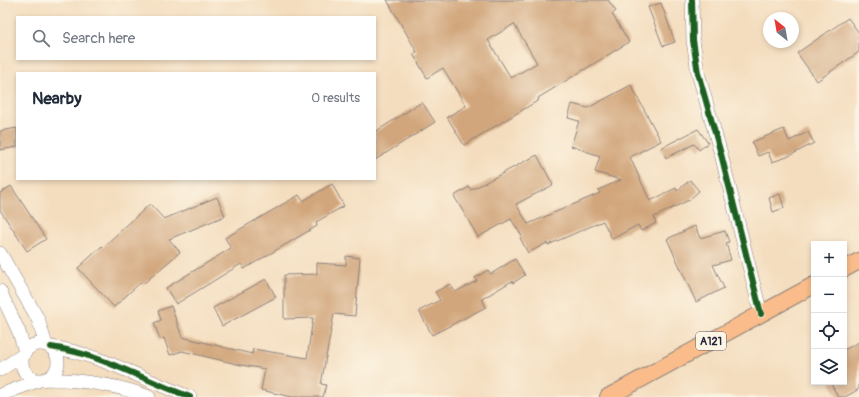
<!DOCTYPE html>
<meta charset="utf-8">
<style>
body{margin:0;font-family:Pangolin,sans-serif;background:#f2f2f3;color:#1f2937}
.controls{position:absolute;right:12px;bottom:12px;display:grid;overflow:hidden;border-radius:0px;box-shadow:0 2px 6px #0003}
.controls button{width:36px;height:36px;display:grid;place-items:center;padding:0;border:0;border-bottom:1px solid #e0e1e3;background:#fff;color:#1f2937;font:20px sans-serif}
.compass{position:absolute;left:763px;top:12px;width:36px;height:36px;border-radius:50%;background:#fff;box-shadow:0 2px 6px #0003;rotate:329deg}
.list{margin:0;padding:0;list-style:none}
h2{display:flex;justify-content:space-between;align-items:center;height:52px;margin:0;padding:0 16px;font-size:17px}
h2 small{font-size:13px;font-weight:400;color:#747a83}
.icon{flex:none;width:22px;height:22px;fill:none;stroke:currentColor;stroke-width:2;stroke-linecap:round;stroke-linejoin:round}
.map{position:relative;flex:none;width:859px;height:397px;overflow:hidden}
.search{position:absolute;background:#fff;box-shadow:0 2px 6px #0003;left:16px;top:16px;width:360px;height:44px;display:flex;align-items:center;gap:10px;box-sizing:border-box;padding:0 14px;border-radius:0px;color:#747a83;font-size:15px}
.panel{position:absolute;background:#fff;box-shadow:0 2px 6px #0003;left:16px;top:72px;width:360px;height:108px;border-radius:0px}
.map>svg:first-child{display:block}
.building{fill:#d1a67c;fill-rule:evenodd}
.lines{fill:none;stroke-linecap:round;stroke-linejoin:round}
.minor-casing{stroke:#8b807c;stroke-width:14}
.major-casing{stroke:#8b807c;stroke-width:18}
.minor{stroke:#fff;stroke-width:13}
.major{stroke:#f9bc8a;stroke-width:16}
.cycleway-casing{stroke:#fcf5e5;stroke-width:8}
.cycleway{stroke:#1b5e20;stroke-width:6}
.labels{text-anchor:middle;dominant-baseline:central;stroke-width:3.5;stroke-linejoin:round;paint-order:stroke}
.shield{fill:#fcf5e5;stroke:#63616e;stroke-width:1}
.shield-label{font-size:11px;font-weight:bold;fill:#22223b}
</style>
<div class="map">
<svg width="859" height="397" viewBox="0 0 859 397">
<rect width="100%" height="100%" fill="#fcf5e5"/>
<filter id="ink" filterUnits="userSpaceOnUse"><feTurbulence type="fractalNoise" baseFrequency=".025" numOctaves="2"/><feDisplacementMap in="SourceGraphic" scale="8" xChannelSelector="R" yChannelSelector="G"/><feConvolveMatrix kernelMatrix="1 2 1 2 8 2 1 2 1" color-interpolation-filters="sRGB"/></filter>
<filter id="wash" filterUnits="userSpaceOnUse"><feTurbulence type="fractalNoise" baseFrequency=".012" numOctaves="4" result="noise"/><feDisplacementMap in="SourceGraphic" scale="16" xChannelSelector="R" yChannelSelector="G"/><feGaussianBlur stdDeviation="0.9" result="paint"/><feColorMatrix in="noise" values="0 0 0 0 0 0 0 0 0 0 0 0 0 0 0 0 0 1.4 0 .05"/><feComposite in="paint" operator="in"/></filter>
<g filter="url(#wash)">
<rect width="100%" height="100%" fill="#f4ddbe"/>
<g id="blocks">
<path class="building" d="M 387,0 L 608,0 L 616,11 L 612,14 L 629,42 L 538,98 L 539,100 L 464,145 L 447,117 L 466,106 L 443,68 L 427,78 L 413,54 L 417,52 ZM 514,24 L 537,63 L 511,78 L 488,40 Z
M 661,3 L 675,42 L 663,46 L 648,7 Z
M 848,18 L 859,33 L 859,52 L 817,81 L 797,53 Z
M 631,85 L 661,141 L 630,157 L 650,201 L 676,188 L 677,191 L 690,180 L 699,191 L 689,200 L 654,217 L 656,223 L 641,231 L 638,225 L 612,239 L 603,221 L 548,245 L 547,243 L 528,253 L 520,238 L 522,236 L 511,219 L 478,237 L 454,196 L 469,187 L 471,190 L 537,155 L 553,185 L 516,204 L 528,224 L 600,193 L 598,190 L 621,180 L 595,172 L 600,156 L 571,146 L 579,121 L 568,118 L 572,104 L 588,108 Z
M 422,102 L 435,122 L 375,160 L 375,132 Z
M 17,128 L 17,147 L 0,150 L 0,131 Z
M 698,129 L 708,143 L 699,150 L 694,144 L 666,158 L 661,148 Z
M 784,129 L 789,141 L 808,132 L 814,143 L 787,157 L 772,162 L 768,152 L 758,156 L 752,142 Z
M 332,184 L 344,206 L 316,222 L 317,226 L 244,269 L 241,264 L 176,304 L 166,288 L 231,248 L 225,238 L 299,195 L 303,201 Z
M 11,186 L 46,239 L 27,251 L 0,210 L 0,193 Z
M 780,194 L 784,208 L 773,212 L 769,198 Z
M 217,197 L 225,216 L 169,239 L 180,252 L 143,284 L 141,282 L 114,307 L 78,268 L 102,246 L 103,247 L 150,204 L 164,219 Z
M 695,226 L 700,238 L 725,231 L 729,242 L 726,243 L 731,260 L 713,265 L 724,288 L 696,302 L 667,239 Z
M 346,256 L 360,258 L 355,316 L 334,314 L 321,384 L 326,385 L 323,397 L 292,397 L 261,390 L 265,369 L 241,365 L 182,351 L 170,355 L 164,338 L 160,339 L 154,323 L 161,320 L 158,311 L 171,306 L 182,337 L 252,354 L 253,349 L 307,358 L 313,318 L 284,319 L 284,275 L 317,274 L 317,263 L 346,265 Z
M 515,259 L 525,275 L 513,283 L 512,281 L 482,299 L 486,307 L 432,335 L 419,311 L 440,300 L 435,292 L 450,284 L 455,292 L 477,281 L 475,278 L 488,270 L 491,274 Z
M 266,279 L 276,297 L 222,326 L 213,308 Z
M 859,342 L 859,389 L 845,397 L 838,397 L 830,382 L 844,382 L 844,350 Z"/>
</g>
</g>
<g filter="url(#ink)">
<use href="#blocks" fill-opacity="0" stroke="#8b807c" stroke-width="1"/>
<g class="lines">
<g class="minor-casing">
<path id="minor" d="M 692,0 L 693,40 L 698,73 L 721,154 L 761,314
M 0,253 L 38,319 L 46,345
M 0,291 L 19,332 L 25,352
M22 362a18 18 0 1 1 36 0a18 18 0 1 1-36 0Z
M 51,347 C 101,354 143,380 190,397
M 0,370 L 23,355
M 45,379 C 80,380 116,384 149,397
M 0,395 L 40,380"/>
</g>
<g class="major-casing">
<path id="major" d="M 844,269 L 859,261
M 608,397 L 814,285"/>
</g>
<use href="#minor" class="minor"/>
<use href="#major" class="major"/>
<g class="cycleway-casing">
<path id="cycleway" d="M 692,0 L 693,40 L 698,73 L 721,154 L 761,314
M 51,347 C 101,354 143,380 190,397"/>
</g>
<use href="#cycleway" class="cycleway"/>
</g>
</g>
<g class="labels">
<rect class="shield" x="696" y="332" width="30" height="18" rx="3"/>
<g class="shield-label">
<text x="711" y="341">A121</text>
</g>
</g>
</svg>
<div class="controls">
<button>+</button>
<button>−</button>
<button><svg class="icon" aria-label="locate" viewBox="0 0 24 24"><circle cx="12" cy="12" r="6"/><path d="M12 2v4M12 18v4M2 12h4M18 12h4"/></svg></button>
<button><svg class="icon" aria-label="layers" viewBox="0 0 24 24"><path d="M12 4l9 5-9 5-9-5zM3 14l9 5 9-5"/></svg></button>
</div>
<svg class="compass" viewBox="-18 -18 36 36"><path d="M0-13l5 13h-10z" fill="#e53935"/><path d="M0 13l5-13h-10z" fill="#747a83"/></svg>
<div class="search"><svg class="icon" aria-label="search" viewBox="0 0 24 24"><circle cx="10" cy="10" r="6"/><path d="M15 15l6 6"/></svg>Search here</div>
<section class="panel">
<h2>Nearby<small>0 results</small></h2>
<ul class="list">
</ul>
</section>
</div>
